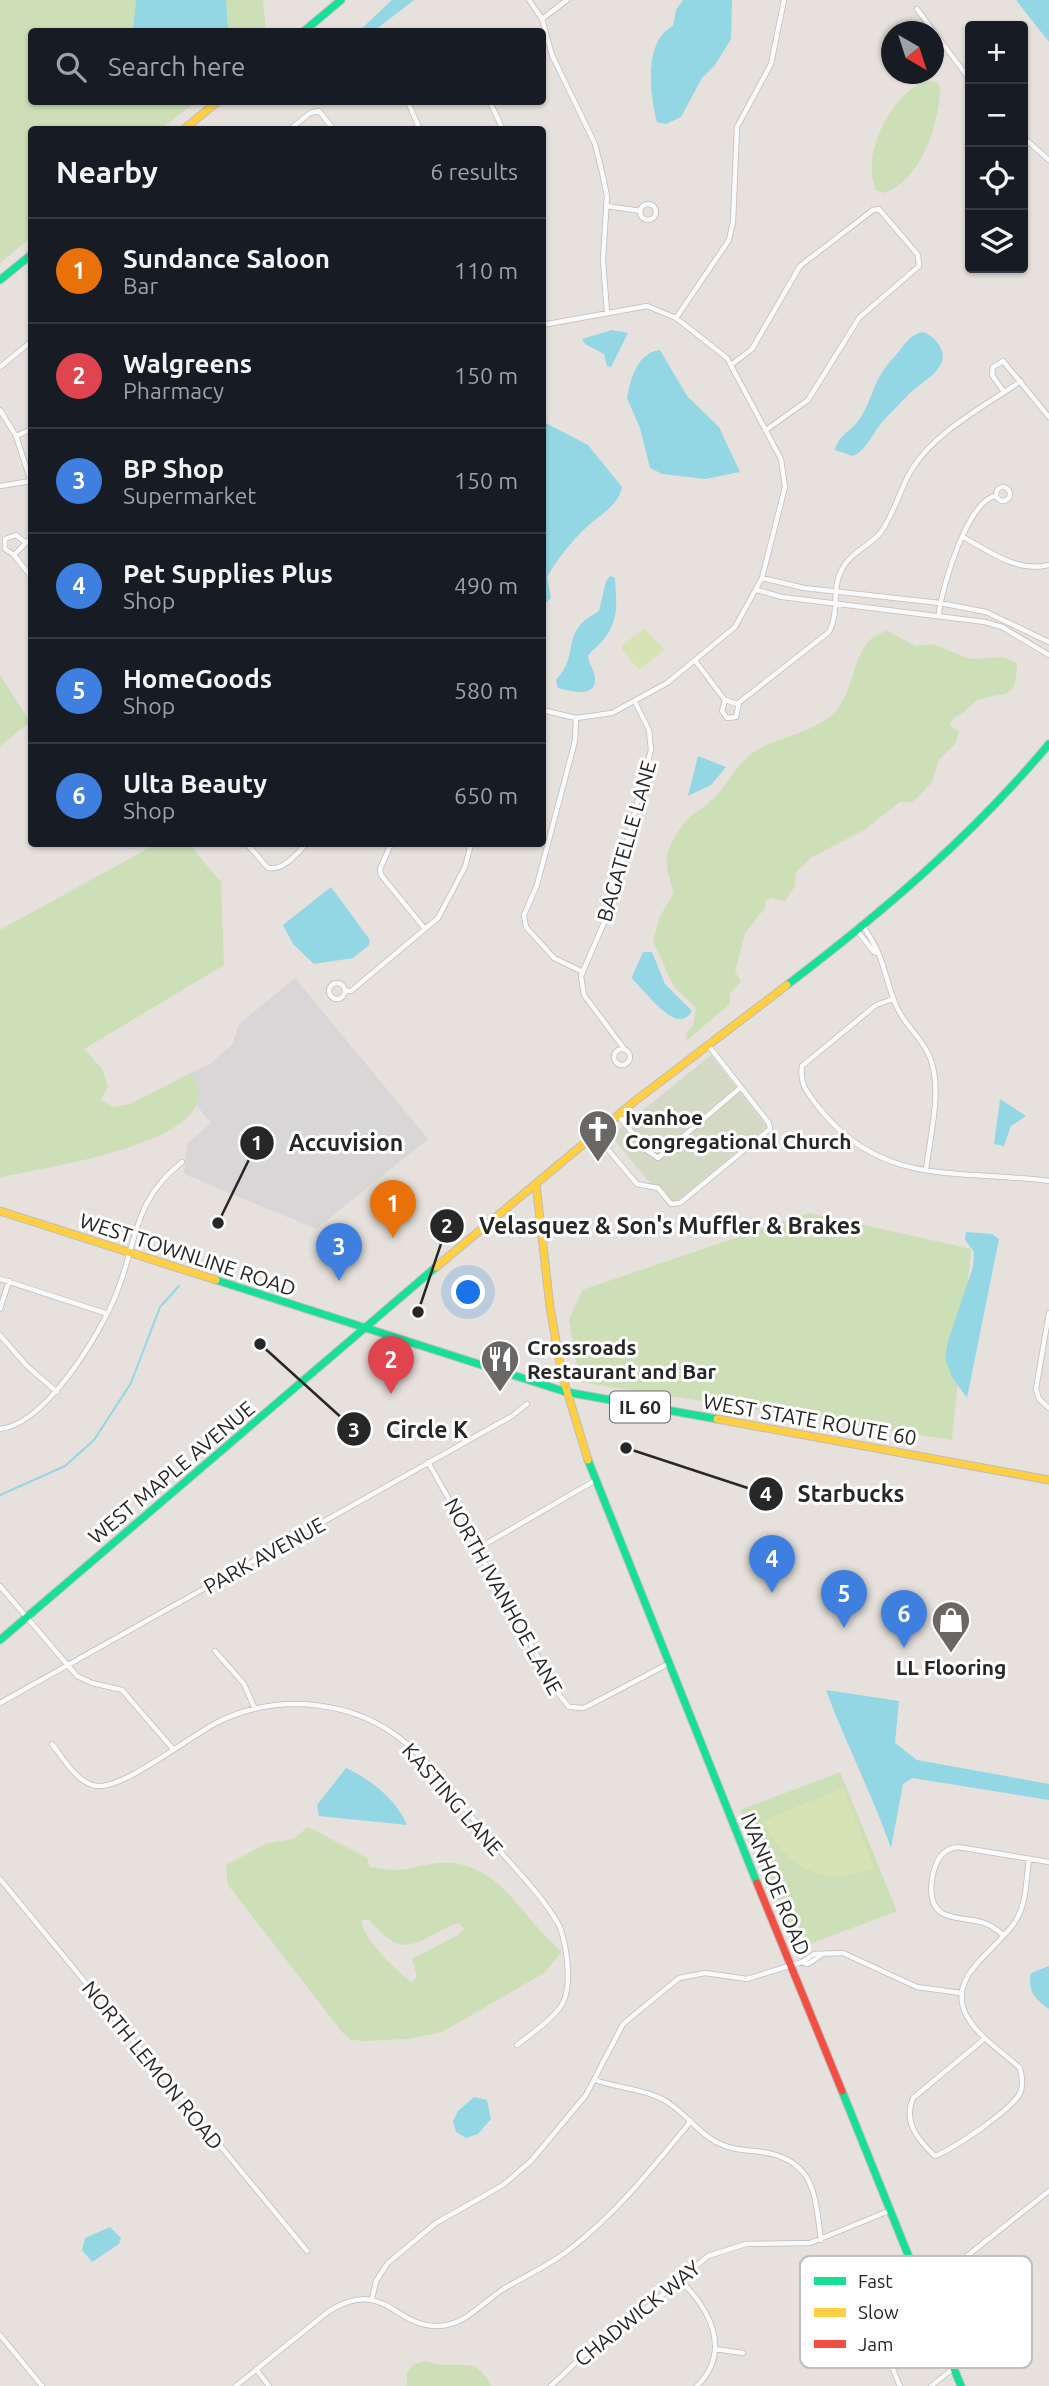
<!DOCTYPE html>
<meta charset="utf-8">
<style>
body{margin:0;font-family:Ubuntu,sans-serif;background:#242831;color:#f1f3f6}
.controls{position:absolute;right:21px;top:21px;display:grid;overflow:hidden;border-radius:7px;box-shadow:0 2px 5px #0004}
.controls button{width:63px;height:63px;display:grid;place-items:center;padding:0;border:0;border-bottom:2px solid #363941;background:#171b24;color:#f1f3f6;font:35px sans-serif}
.compass{position:absolute;left:881px;top:21px;width:63px;height:63px;border-radius:50%;background:#171b24;box-shadow:0 2px 5px #0004;rotate:141deg}
.you{position:absolute;left:469px;top:1293px;width:24px;height:24px;margin:-18px;border:5px solid #fff;border-radius:50%;background:#1a73e8;box-shadow:0 0 0 10px #1a73e833}
.badge{display:grid;place-items:center;width:46px;height:46px;border-radius:50%;background:#db2777;color:#fff;font-size:23px;font-weight:700}
.pin{position:absolute;translate:-50% -58px;filter:drop-shadow(0 2px 4px #0008)}
.pin::after{content:'';position:absolute;top:37px;width:24px;height:21px;background:inherit;clip-path:polygon(0 0,100% 0,50% 100%)}
.list{margin:0;padding:0;list-style:none}
h2{display:flex;justify-content:space-between;align-items:center;height:91px;margin:0;padding:0 28px;font-size:30px}
h2 small{font-size:23px;font-weight:400;color:#9ea1a6}
.list li{display:grid;grid-template-columns:46px 1fr auto;gap:21px;align-items:center;box-sizing:border-box;height:105px;padding:0 28px;border-top:2px solid #363941}
.list b{display:block;font-size:26px;white-space:nowrap}
.list p{margin:0;font-size:23px;white-space:nowrap;color:#9ea1a6}
.list em{font-size:23px;font-style:normal;color:#9ea1a6}
.icon{flex:none;width:38px;height:38px;fill:none;stroke:currentColor;stroke-width:2;stroke-linecap:round;stroke-linejoin:round}
.map{position:relative;flex:none;width:1049px;height:2386px;overflow:hidden}
.search{position:absolute;background:#171b24;box-shadow:0 2px 5px #0004;left:28px;top:28px;width:518px;height:77px;display:flex;align-items:center;gap:18px;box-sizing:border-box;padding:0 24px;border-radius:7px;color:#9ea1a6;font-size:26px}
.panel{position:absolute;background:#171b24;box-shadow:0 2px 5px #0004;left:28px;top:126px;width:518px;height:721px;border-radius:7px}
.map>svg:first-child{display:block}
.industrial{fill:#d9d6d8}
.green{fill:#ccdfb6;fill-rule:evenodd}
.cemetery{fill:#d3d9c4}
.pitch{fill:#d7e3b4}
.water{fill:#93d7e4}
.lines{fill:none;stroke-linecap:round;stroke-linejoin:round}
.stream{stroke:#93d7e4;stroke-width:2}
.street-casing{stroke:#bfbdbd;stroke-width:6}
.fast-casing{stroke:#bfbdbd;stroke-width:9}
.slow-casing{stroke:#bfbdbd;stroke-width:9}
.jam-casing{stroke:#bfbdbd;stroke-width:9}
.street{stroke:#fbfafa;stroke-width:4.5}
.fast{stroke:#16e098;stroke-width:7}
.slow{stroke:#ffcf43;stroke-width:7}
.jam{stroke:#f24e42;stroke-width:7}
.labels{text-anchor:middle;dominant-baseline:central;stroke-width:6;stroke-linejoin:round;paint-order:stroke}
.shield{fill:#fff;stroke:#686868;stroke-width:2}
.shield-label{font-size:19px;font-weight:bold;fill:#272727}
.street-label{font-size:21px;fill:#272727;stroke:#fff}
.poi-label{font-size:21px;font-weight:bold;fill:#272727;stroke:#fff;text-anchor:start}
.key{fill:#fff;stroke:#bebebe;stroke-width:2}
.key-label{font-size:19px;fill:#272727}
.leader{fill:none;stroke:#272727;stroke-width:2.5}
.callout-dot{fill:#272727;stroke:#fff;stroke-width:2.5}
.mark-label{font-size:21px;text-anchor:middle;font-weight:bold;fill:#fff}
.callout-label{font-size:23px;text-anchor:middle;font-weight:bold;fill:#272727;stroke:#fff;stroke-width:6;stroke-linejoin:round;paint-order:stroke}
</style>
<div class="map">
<svg width="1049" height="2386" viewBox="0 0 1049 2386">
<rect width="100%" height="100%" fill="#e6e1dc"/>
<path class="industrial" d="M 295,978 L 428,1139 L 316,1229 L 184,1174 L 187,1144 L 211,1123 L 176,1080 L 210,1064 L 232,1045 L 239,1024 Z"/>
<path class="green" d="M 0,0 L 263,0 L 266,31 L 32,32 L 32,102 L 195,102 L 161,129 L 32,130 L 31,237 L 0,263 Z
M 927,81 L 935,82 L 940,86 C 940,122 922,180 884,193 L 876,190 C 860,156 891,92 927,81 Z
M 887,631 L 916,646 L 932,644 L 970,659 L 1004,657 L 1017,663 C 1016,704 1004,690 978,700 C 972,703 970,707 965,711 C 957,717 952,716 950,726 L 959,731 L 956,743 L 939,760 L 932,782 L 919,796 L 912,802 L 900,802 L 864,830 L 812,857 L 796,872 L 795,886 L 785,901 L 772,898 L 765,901 L 765,908 L 745,933 L 735,972 L 741,981 L 730,994 L 730,1004 L 687,1040 L 686,1033 L 693,1026 L 696,1008 L 674,987 L 653,941 L 659,918 L 674,893 C 671,882 665,868 667,857 C 669,845 682,823 691,816 C 700,809 709,804 716,796 C 730,781 737,763 754,752 C 781,734 816,735 838,708 C 858,683 852,639 887,631 Z
M 0,675 L 30,722 L 0,746 Z
M 156,844 L 189,844 L 221,882 L 224,965 L 84,1049 L 102,1069 L 108,1086 L 101,1100 L 112,1107 L 130,1104 L 192,1073 L 200,1091 C 198,1097 197,1106 193,1111 C 165,1149 47,1168 0,1177 L 0,930 Z
M 809,1213 L 971,1249 L 952,1440 L 580,1382 L 569,1320 L 582,1290 Z
M 840,1772 L 897,1911 L 797,1949 L 740,1810 Z
M 308,1827 L 367,1858 L 370,1867 C 379,1868 388,1870 397,1870 C 415,1869 433,1861 451,1863 C 503,1867 525,1922 562,1952 L 544,1973 L 442,2032 L 408,2039 L 366,2041 L 351,2040 L 342,2032 L 228,1885 L 226,1865 L 268,1843 L 293,1839 ZM 362,1920 L 369,1920 C 404,1960 411,1944 454,1924 L 459,1923 L 464,1929 L 458,1935 L 412,1959 L 417,1977 L 412,1982 C 399,1974 359,1935 362,1920 Z
M 426,2361 C 455,2373 474,2351 491,2386 L 407,2386 L 407,2372 L 414,2364 Z"/>
<path class="cemetery" d="M 711,1055 L 767,1127 L 670,1207 L 611,1136 Z"/>
<path class="pitch" d="M 644,629 L 665,650 L 639,670 L 622,650 L 622,645 Z
M 843,1788 L 874,1868 C 822,1889 787,1867 762,1821 Z"/>
<path class="water" d="M 136,0 L 226,0 L 228,31 L 133,31 Z
M 392,0 L 414,0 L 374,31 L 359,31 Z
M 683,0 L 732,0 L 731,39 L 715,65 L 702,78 L 681,117 L 666,124 L 657,122 C 650,96 643,41 673,26 L 676,10 Z
M 1016,0 L 1049,0 L 1049,42 Z
M 612,330 L 628,333 L 611,367 L 607,366 L 604,354 L 585,344 L 582,339 Z
M 922,332 C 930,334 934,338 939,345 C 954,368 920,382 908,395 C 900,403 893,411 885,419 C 873,431 868,449 853,456 L 835,450 C 838,436 852,430 859,420 C 875,396 871,382 894,357 C 905,346 906,337 922,332 Z
M 660,350 L 687,396 L 719,427 L 740,472 L 705,479 L 662,474 L 650,468 L 640,428 L 627,398 C 631,378 637,353 660,350 Z
M 542,421 L 588,445 L 622,487 C 618,505 604,512 590,524 C 574,538 558,558 547,577 L 551,598 L 543,605 Z
M 610,576 L 615,578 C 616,602 620,618 604,639 C 599,645 593,649 588,656 C 589,664 594,670 595,678 C 597,699 569,691 558,688 L 556,680 C 577,657 565,642 581,624 C 585,619 593,615 599,611 L 606,581 Z
M 698,756 L 726,767 L 711,785 L 688,796 Z
M 331,887 L 370,940 L 369,945 L 353,958 L 314,964 L 293,944 L 283,925 Z
M 643,952 L 652,952 L 665,984 L 692,1011 C 677,1037 647,992 633,980 L 632,977 Z
M 1000,1099 L 1026,1116 L 1011,1126 L 1004,1146 L 994,1144 Z
M 966,1232 L 992,1234 L 999,1239 L 967,1398 L 952,1377 L 945,1358 L 948,1341 L 973,1267 L 974,1252 L 965,1240 Z
M 826,1690 L 899,1701 L 895,1743 L 917,1760 L 1049,1784 L 1049,1800 L 912,1778 L 903,1784 L 891,1848 C 872,1794 846,1744 826,1690 Z
M 346,1768 C 370,1779 396,1799 407,1825 L 319,1816 L 317,1805 Z
M 1049,1966 L 1049,2009 C 1035,1999 1027,1991 1031,1973 Z
M 474,2097 L 487,2100 L 491,2119 L 478,2134 L 466,2138 L 456,2132 L 453,2121 L 458,2111 Z
M 110,2227 L 121,2238 L 119,2244 L 92,2262 L 82,2250 L 85,2238 Z
M 827,2256 L 832,2260 L 839,2282 L 822,2293 L 816,2287 L 810,2295 L 810,2281 L 799,2268 L 799,2262 L 807,2258 Z"/>
<g class="lines">
<path class="stream" d="M 0,1495 L 65,1466 L 94,1440 L 131,1383 L 160,1307 L 179,1286"/>
<g class="street-casing">
<path id="street" d="M 529,0 L 542,19 L 552,55 L 595,144 L 602,172 L 607,196 L 603,260 L 607,313
M 917,9 L 970,80
M 542,19 L 567,0
M 447,32 L 452,32
M 408,102 L 420,130
M 490,102 L 503,130
M 289,130 L 310,113 L 319,111 L 334,130
M 1023,137 L 1049,160
M640 212a8 8 0 1 1 16 0a8 8 0 1 1-16 0Z
M 606,206 L 641,211
M 676,318 L 729,240 L 733,222 L 737,127 L 771,64 L 784,0
M 542,325 L 647,306 L 676,318 L 727,358 L 781,459 L 785,487 L 762,578 L 735,627 L 667,683 L 612,713 L 576,718 L 542,710
M 731,365 L 752,349 L 800,266 L 873,210 L 879,209 L 918,255 L 919,266 L 859,318 L 808,400 L 766,430
M 0,367 L 32,341
M 1004,392 L 992,375 L 993,367 L 1003,361 L 1049,417
M 0,410 L 16,436 L 32,485
M 16,436 L 32,429
M 0,486 L 31,481
M996 494a7 7 0 1 1 14 0a7 7 0 1 1-14 0Z
M 32,537 L 14,555 L 32,578
M 963,537 C 990,552 1018,573 1049,565
M 14,555 L 5,549 L 5,539 L 16,535 L 25,542
M 762,578 L 804,588 L 940,603 L 986,612 L 1049,642
M 757,590 L 782,597 L 985,622 L 1002,627 L 1049,655
M 939,614 C 941,589 968,499 996,496
M 696,662 L 725,700 L 737,704 L 829,632 C 840,612 831,588 842,569 C 851,552 870,546 881,532 C 894,514 900,489 912,469 C 936,431 985,406 1021,381
M 725,700 L 722,711 L 727,718 L 736,717 L 739,703
M 576,718 L 575,741 L 537,885 L 524,915 L 526,927 L 554,958 L 583,972
M 247,844 L 268,868 C 283,871 297,854 306,844
M 391,844 L 380,869 L 381,875 L 425,929
M 862,925 C 885,957 882,969 895,1003 C 902,1022 919,1035 928,1053 C 944,1085 930,1135 926,1170
M 856,929 L 874,952 L 878,953
M329 991a8 8 0 1 1 16 0a8 8 0 1 1-16 0Z
M 345,991 L 351,991 L 438,918 L 465,867 L 471,844
M 893,999 L 876,1005 L 802,1066 C 799,1085 809,1095 820,1109 C 883,1188 960,1169 1049,1181
M614 1057a8 8 0 1 1 16 0a8 8 0 1 1-16 0Z
M 625,1050 L 584,995 L 581,976 L 609,911 L 651,750 L 649,730 L 635,702
M 618,1115 L 645,1149 L 658,1158 L 741,1087
M 595,1134 L 637,1184 L 658,1188 L 671,1204 L 680,1203 L 770,1129 L 769,1123 L 708,1045
M 0,1279 L 105,1313
M 0,1309 L 9,1281
M 1049,1313 L 1036,1389 L 1039,1399 L 1049,1408
M 0,1335 L 27,1366 L 57,1392
M 0,1429 C 46,1424 101,1333 117,1292 C 138,1238 133,1201 182,1162
M 428,1462 L 558,1693 L 569,1707 L 584,1708 L 668,1664
M 477,1549 L 594,1481
M 0,1586 L 77,1676 L 92,1683 L 122,1690 L 173,1749
M 215,1651 L 244,1684 L 255,1709
M 0,1703 L 512,1416 L 527,1404
M 52,1744 C 63,1758 78,1785 98,1786 C 125,1788 190,1736 218,1722 C 279,1692 356,1700 407,1744 C 438,1770 462,1806 487,1836 C 511,1865 542,1894 560,1927 C 567,1948 574,1991 559,2009 C 548,2023 531,2034 517,2045
M 0,1879 L 307,2251
M 1003,1935 C 979,1913 962,1924 942,1913 C 926,1903 931,1876 937,1862 C 941,1853 948,1848 958,1847 L 1049,1862
M 802,1962 L 808,1964 L 820,1956
M 983,2040 L 913,2098 C 903,2122 917,2139 935,2156 C 955,2148 1008,2112 1019,2095 C 1024,2087 1022,2076 1020,2068 C 991,2042 936,2011 975,1966 C 987,1951 1004,1938 1015,1922 C 1027,1904 1026,1879 1029,1859
M 595,2080 C 616,2088 641,2088 662,2099 C 683,2109 695,2131 716,2142 C 731,2150 745,2150 762,2152 C 816,2160 815,2197 821,2240
M 679,2279 C 709,2308 733,2350 697,2386
M 924,2290 L 1049,2191
M 372,2299 L 376,2281 L 388,2263 L 436,2223 L 503,2185 L 531,2161 L 586,2095 L 623,2024 L 679,1978 L 705,1973 L 747,1979 L 802,1962 L 814,1954 L 843,1953 L 917,1987 L 961,1993
M 0,2335 L 42,2386
M 873,2337 L 887,2355 L 900,2386
M 715,2349 L 743,2353
M 256,2369 L 269,2386
M 236,2386 L 329,2311 C 384,2277 394,2327 438,2326 C 464,2326 481,2304 502,2290 C 524,2276 549,2266 570,2249 C 616,2214 654,2166 691,2121
M 551,2386 L 587,2352 L 641,2313 L 708,2256 L 746,2244 L 810,2243 L 889,2211
M 931,2386 L 954,2368"/>
</g>
<g class="fast-casing">
<path id="fast" d="M 303,32 L 341,0
M 0,280 L 32,254
M 787,985 C 883,912 972,836 1049,744
M 216,1280 L 566,1392 L 717,1419
M 588,1460 L 757,1883
M 0,1640 L 436,1267
M 842,2091 L 961,2386"/>
</g>
<g class="slow-casing">
<path id="slow" d="M 183,130 L 217,102
M 536,1184 L 550,1307 L 562,1375 L 588,1460
M 0,1211 L 216,1280
M 436,1267 L 635,1101 L 787,985
M 717,1419 L 1049,1480"/>
</g>
<g class="jam-casing">
<path id="jam" d="M 757,1883 L 842,2091"/>
</g>
<use href="#street" class="street"/>
<use href="#fast" class="fast"/>
<use href="#slow" class="slow"/>
<use href="#jam" class="jam"/>
</g>
<defs>
<g id="church-pin" transform="scale(2.0125)"><path d="M0 17L-7.5 6A9.5 9.5 0 1 1 7.5 6Z" fill="#6a6866" stroke="#fff"/><path d="M-1.2-6h2.4v3.5h3.3v2.4h-3.3V6h-2.4V-.1h-3.3v-2.4h3.3Z" fill="#fff"/></g>
<g id="restaurant-pin" transform="scale(2.0125)"><path d="M0 17L-7.5 6A9.5 9.5 0 1 1 7.5 6Z" fill="#6a6866" stroke="#fff"/><path d="M-5-6h1v4h1v-4h1v4h1v-4h1v5L-1.5 .5V6h-2V.5L-5-1ZM5-6V6H3V1.5H1.5Q1.5-4 5-6Z" fill="#fff"/></g>
<g id="shop-pin" transform="scale(2.0125)"><path d="M0 17L-7.5 6A9.5 9.5 0 1 1 7.5 6Z" fill="#6a6866" stroke="#fff"/><path d="M-5-2.5h2.3a2.7 3.5 0 0 1 5.4 0H5L5.5 6h-11ZM-1.5-2.5h3a1.5 2.3 0 0 0-3 0Z" fill="#fff"/></g>
</defs>
<g fill-rule="evenodd">
<use href="#church-pin" x="598" y="1129"/>
<use href="#restaurant-pin" x="500" y="1359"/>
<use href="#shop-pin" x="951" y="1620"/>
</g>
<g class="labels">
<rect class="shield" x="610" y="1391.5" width="60" height="31" rx="5"/>
<g class="shield-label">
<text x="640" y="1407">IL 60</text>
</g>
<g class="street-label">
<text transform="translate(626 841) rotate(-74)">BAGATELLE LANE</text>
<text transform="translate(188 1254) rotate(18)">WEST TOWNLINE ROAD</text>
<text transform="translate(810 1419) rotate(10)">WEST STATE ROUTE 60</text>
<text transform="translate(171 1472) rotate(-40)">WEST MAPLE AVENUE</text>
<text transform="translate(264 1555) rotate(-29)">PARK AVENUE</text>
<text transform="translate(504 1596) rotate(61)">NORTH IVANHOE LANE</text>
<text transform="translate(453 1799) rotate(49)">KASTING LANE</text>
<text transform="translate(776 1884) rotate(68)">IVANHOE ROAD</text>
<text transform="translate(153 2065) rotate(51)">NORTH LEMON ROAD</text>
<text transform="translate(637 2313) rotate(-39)">CHADWICK WAY</text>
</g>
<g class="poi-label">
<text x="625" y="1117">Ivanhoe<tspan x="625" dy="24">Congregational Church</tspan></text>
<text x="527" y="1347">Crossroads<tspan x="527" dy="24">Restaurant and Bar</tspan></text>
<text x="951" y="1667" text-anchor="middle">LL Flooring</text>
</g>
</g>
<rect x="800" y="2256" width="232" height="112" rx="10" class="key"/>
<rect x="814" y="2277" width="32" height="8" fill="#16e098"/>
<rect x="814" y="2308" width="32" height="9" fill="#ffcf43"/>
<rect x="814" y="2340" width="32" height="8" fill="#f24e42"/>
<g class="key-label">
<text x="858" y="2288">Fast</text>
<text x="858" y="2319">Slow</text>
<text x="858" y="2351">Jam</text>
</g>
<path class="leader" d="M218 1223L257 1143M418 1312L447 1226M260 1344L354 1429M626 1448L766 1494"/>
<g class="callout-dot">
<circle cx="218" cy="1223" r="7"/>
<circle cx="418" cy="1312" r="7"/>
<circle cx="260" cy="1344" r="7"/>
<circle cx="626" cy="1448" r="7"/>
<circle cx="257" cy="1143" r="18"/>
<circle cx="447" cy="1226" r="18"/>
<circle cx="354" cy="1429" r="18"/>
<circle cx="766" cy="1494" r="18"/>
</g>
<g class="mark-label">
<text x="257" y="1150">1</text>
<text x="447" y="1233">2</text>
<text x="354" y="1437">3</text>
<text x="766" y="1501">4</text>
</g>
<g class="callout-label">
<text x="346" y="1151">Accuvision</text>
<text x="670" y="1234">Velasquez &amp; Son's Muffler &amp; Brakes</text>
<text x="427" y="1438">Circle K</text>
<text x="851" y="1502">Starbucks</text>
</g>
</svg>
<div class="controls">
<button>+</button>
<button>−</button>
<button><svg class="icon" aria-label="locate" viewBox="0 0 24 24"><circle cx="12" cy="12" r="6"/><path d="M12 2v4M12 18v4M2 12h4M18 12h4"/></svg></button>
<button><svg class="icon" aria-label="layers" viewBox="0 0 24 24"><path d="M12 4l9 5-9 5-9-5zM3 14l9 5 9-5"/></svg></button>
</div>
<svg class="compass" viewBox="-18 -18 36 36"><path d="M0-13l5 13h-10z" fill="#e53935"/><path d="M0 13l5-13h-10z" fill="#9ea1a6"/></svg>
<div class="you"></div>
<div class="pin badge" style="left:393px;top:1238px;background:#e8710a">1</div>
<div class="pin badge" style="left:391px;top:1394px;background:#e0444e">2</div>
<div class="pin badge" style="left:339px;top:1281px;background:#3f7fe0">3</div>
<div class="pin badge" style="left:772px;top:1593px;background:#3f7fe0">4</div>
<div class="pin badge" style="left:844px;top:1628px;background:#3f7fe0">5</div>
<div class="pin badge" style="left:904px;top:1648px;background:#3f7fe0">6</div>
<div class="search"><svg class="icon" aria-label="search" viewBox="0 0 24 24"><circle cx="10" cy="10" r="6"/><path d="M15 15l6 6"/></svg>Search here</div>
<section class="panel">
<h2>Nearby<small>6 results</small></h2>
<ul class="list">
<li><span class="badge" style="background:#e8710a">1</span><div><b>Sundance Saloon</b><p>Bar</p></div><em>110 m</em></li>
<li><span class="badge" style="background:#e0444e">2</span><div><b>Walgreens</b><p>Pharmacy</p></div><em>150 m</em></li>
<li><span class="badge" style="background:#3f7fe0">3</span><div><b>BP Shop</b><p>Supermarket</p></div><em>150 m</em></li>
<li><span class="badge" style="background:#3f7fe0">4</span><div><b>Pet Supplies Plus</b><p>Shop</p></div><em>490 m</em></li>
<li><span class="badge" style="background:#3f7fe0">5</span><div><b>HomeGoods</b><p>Shop</p></div><em>580 m</em></li>
<li><span class="badge" style="background:#3f7fe0">6</span><div><b>Ulta Beauty</b><p>Shop</p></div><em>650 m</em></li>
</ul>
</section>
</div>
